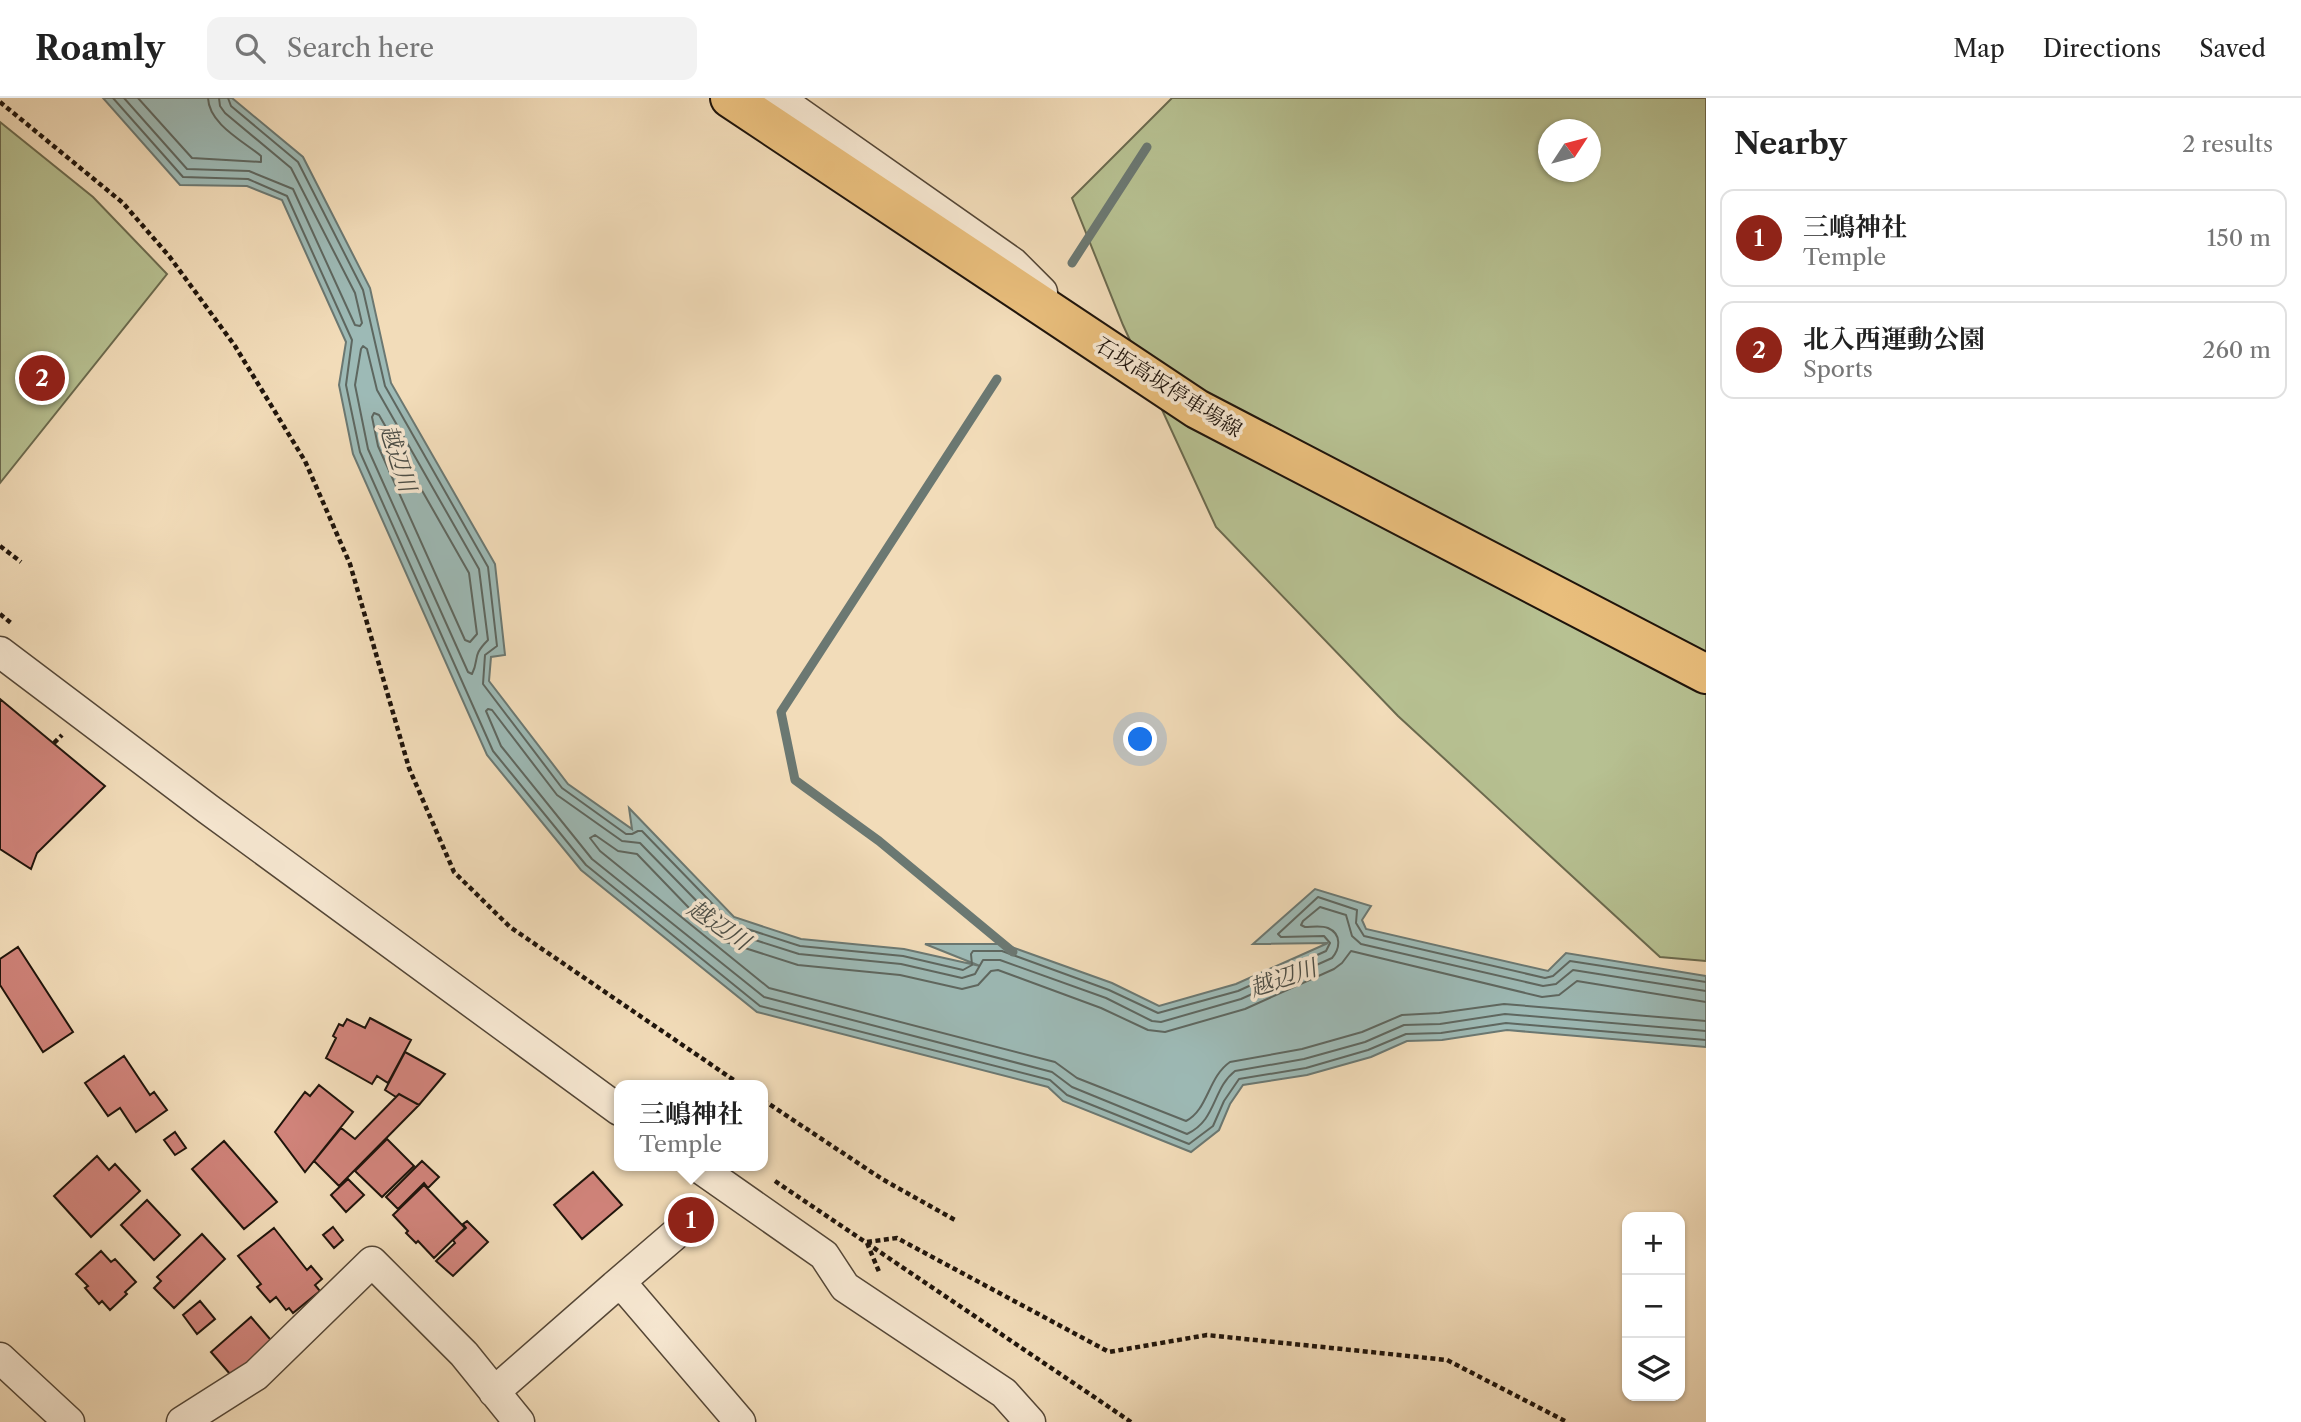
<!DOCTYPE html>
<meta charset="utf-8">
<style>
body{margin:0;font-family:"Libre Caslon Text","Noto Serif JP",serif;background:#f2f2f2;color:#222}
.controls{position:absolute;right:21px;bottom:21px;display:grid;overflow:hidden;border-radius:14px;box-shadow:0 2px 5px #0004}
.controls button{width:63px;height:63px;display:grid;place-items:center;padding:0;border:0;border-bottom:2px solid #e0e0e0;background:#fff;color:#222;font:35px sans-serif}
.compass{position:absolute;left:1538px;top:21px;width:63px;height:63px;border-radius:50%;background:#fff;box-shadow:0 2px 5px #0004;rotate:54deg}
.you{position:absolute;left:1141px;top:642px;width:24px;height:24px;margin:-18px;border:5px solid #fff;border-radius:50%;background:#1a73e8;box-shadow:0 0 0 10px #1a73e833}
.badge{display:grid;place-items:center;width:46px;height:46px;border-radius:50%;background:#8f2418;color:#fff;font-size:23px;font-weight:700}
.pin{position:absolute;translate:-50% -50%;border:4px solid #fff;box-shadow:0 2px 7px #0006}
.popup{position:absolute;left:614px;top:982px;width:154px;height:91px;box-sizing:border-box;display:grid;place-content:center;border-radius:14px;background:#fff;filter:drop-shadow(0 2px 5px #0005);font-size:23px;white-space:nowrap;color:#767676}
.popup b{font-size:26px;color:#222}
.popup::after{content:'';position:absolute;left:50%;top:100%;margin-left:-14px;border:14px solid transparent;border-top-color:#fff}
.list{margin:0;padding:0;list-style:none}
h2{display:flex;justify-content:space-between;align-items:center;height:91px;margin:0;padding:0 28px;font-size:30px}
h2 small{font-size:23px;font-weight:400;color:#767676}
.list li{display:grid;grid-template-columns:46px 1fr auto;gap:21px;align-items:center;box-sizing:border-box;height:98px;margin:0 14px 14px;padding:0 14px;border:2px solid #e0e0e0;border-radius:14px}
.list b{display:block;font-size:26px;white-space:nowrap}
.list p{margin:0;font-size:23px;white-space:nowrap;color:#767676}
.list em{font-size:23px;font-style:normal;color:#767676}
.icon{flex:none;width:38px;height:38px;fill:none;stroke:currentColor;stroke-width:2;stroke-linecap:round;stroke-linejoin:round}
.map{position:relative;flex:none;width:1706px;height:1324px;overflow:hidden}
header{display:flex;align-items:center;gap:42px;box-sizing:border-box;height:98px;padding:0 35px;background:#fff;border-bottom:2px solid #e0e0e0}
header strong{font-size:33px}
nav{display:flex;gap:38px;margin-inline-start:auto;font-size:24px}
.search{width:490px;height:63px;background:#f2f2f2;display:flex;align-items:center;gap:18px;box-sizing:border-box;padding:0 24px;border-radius:14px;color:#767676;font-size:26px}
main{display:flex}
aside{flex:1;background:#fff}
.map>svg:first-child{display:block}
.green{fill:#b7c192;stroke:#6b6a4e;stroke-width:2;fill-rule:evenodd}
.water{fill:#9dbab6;stroke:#6b7872;stroke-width:2}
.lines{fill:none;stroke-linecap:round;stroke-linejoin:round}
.shore{stroke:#5e6760;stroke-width:2}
.stream{stroke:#6b7872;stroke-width:9}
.building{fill:#d0837a;stroke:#1f140b;stroke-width:2}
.minor-casing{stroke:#544636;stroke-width:33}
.major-casing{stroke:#1f140b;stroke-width:42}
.path{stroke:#1f140b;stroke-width:4.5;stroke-dasharray:5 3.5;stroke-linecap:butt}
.minor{stroke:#f7e8d2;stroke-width:30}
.major{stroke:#e9be7c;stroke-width:38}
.labels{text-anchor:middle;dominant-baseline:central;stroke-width:7;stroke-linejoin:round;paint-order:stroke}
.street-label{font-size:21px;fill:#1f140b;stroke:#f7e8d2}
.water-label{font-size:23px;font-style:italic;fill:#4b4e47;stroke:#f7e8d2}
</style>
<header>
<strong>Roamly</strong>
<div class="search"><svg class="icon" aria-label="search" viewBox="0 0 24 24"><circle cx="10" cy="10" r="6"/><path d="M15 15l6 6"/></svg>Search here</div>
<nav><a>Map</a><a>Directions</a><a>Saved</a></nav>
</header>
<main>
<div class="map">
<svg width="1706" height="1324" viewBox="0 0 1706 1324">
<rect width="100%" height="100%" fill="#f2dcb9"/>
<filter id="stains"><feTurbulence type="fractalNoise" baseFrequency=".00286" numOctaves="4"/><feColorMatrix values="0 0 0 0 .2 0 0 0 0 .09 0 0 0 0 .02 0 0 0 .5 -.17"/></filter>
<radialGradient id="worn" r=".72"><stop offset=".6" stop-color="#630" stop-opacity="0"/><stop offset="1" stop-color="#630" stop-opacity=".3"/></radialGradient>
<path class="green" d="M 1172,0 L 1706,0 L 1706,863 L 1660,859 L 1398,618 L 1216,429 L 1123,227 L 1072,100 ZM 1548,32 L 1590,32 L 1590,74 L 1548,74 Z
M 0,24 L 93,99 L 167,176 L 0,385 Z"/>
<path class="water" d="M 103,0 L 232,0 L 303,59 L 370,190 L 391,285 L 495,466 L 505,557 L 491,559 L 489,583 L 568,686 L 632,731 L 629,710 L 734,819 L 801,841 L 904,851 L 980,868 L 925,846 L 1003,846 L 1112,885 L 1159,908 L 1236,886 L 1328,845 L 1253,846 L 1315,791 L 1371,808 L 1362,822 L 1366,831 L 1548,873 L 1566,855 L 1706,878 L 1706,949 L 1507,932 L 1442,942 L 1407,943 L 1371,959 L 1307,977 L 1243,987 L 1230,1006 L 1219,1032 L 1191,1054 L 1063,1003 L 1048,989 L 757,914 L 581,772 L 487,657 L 353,356 L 339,287 L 346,244 L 282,102 L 247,88 L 180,87 Z"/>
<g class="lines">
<path class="shore" d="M 113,0 L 183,79 L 248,81 L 287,98 L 352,242 L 346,287 L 360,354 L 493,653 L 586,767 L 760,908 L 1050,982 L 1067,997 L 1189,1046 L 1213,1028 L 1224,1003 L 1239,981 L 1306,970 L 1368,952 L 1406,936 L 1441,935 L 1506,925 L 1706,942
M 124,0 L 187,71 L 249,73 L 293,91 L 355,227 L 360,228 L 362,225 L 355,195 L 291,70 L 225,15 L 220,8 L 219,0
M 138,0 L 192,60 L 261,64 L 261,58 C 243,43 209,26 208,0
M 228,0 L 231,8 L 298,64 L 363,192 L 385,288 L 488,469 L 497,548 L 485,557 L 483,586 L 562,690 L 626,736 L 632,736 L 638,733 L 642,733 L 732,826 L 800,848 L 903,858 L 963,872 L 972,867 L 971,856 L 973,853 L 1002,853 L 1109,892 L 1158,915 L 1238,893 L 1326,853 L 1330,845 L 1324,838 L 1281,839 L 1278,836 L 1318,799 L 1357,812 L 1356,825 L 1364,838 L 1545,880 L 1553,878 L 1570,863 L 1706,884
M 363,248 L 367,251 L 377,292 L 479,471 L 488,542 C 471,559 480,560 472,576 L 468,574 L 368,351 L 355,287 L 361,251 Z
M 374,315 L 379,317 L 469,475 L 477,536 L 470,544 L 465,542 L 378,348 L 372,319 Z
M 1706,893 L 1573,872 L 1556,886 L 1543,888 L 1361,846 L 1352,838 L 1346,817 L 1320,809 L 1303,823 L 1301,827 L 1305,829 C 1312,829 1321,827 1328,830 C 1342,836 1340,851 1332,860 L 1241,901 L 1161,924 L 1152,923 L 1106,900 L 1000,862 L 983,862 L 975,876 L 962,880 L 901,866 L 799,856 L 730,834 L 722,829 L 640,745 L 622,743 L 557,697 L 492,612 L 488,611 L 486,613 L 501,648 L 592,761 L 764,899 L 1052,974 L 1072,989 L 1187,1036 C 1217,1022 1212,991 1235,973 L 1304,961 L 1365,944 L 1404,927 L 1440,926 L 1505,916 L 1706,933
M 1706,904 L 1577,883 L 1559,897 L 1542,899 L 1351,853 L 1342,865 L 1334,871 L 1245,911 L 1165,934 L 1148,932 L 1101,910 L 998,872 L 991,873 L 978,887 L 962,891 L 900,877 L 798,867 L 726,844 L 716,838 L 637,756 L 618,753 L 595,737 L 590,740 L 600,753 L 769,890 L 1055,964 L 1077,980 L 1186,1023 C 1208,1012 1208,979 1230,964 L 1302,951 L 1362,934 L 1402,917 L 1439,915 L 1504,906 L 1706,923"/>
<path class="stream" d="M 1072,165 L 1147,49
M 997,281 L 781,614 L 795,682 L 879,743 L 1013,854"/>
</g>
<path class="building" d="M 0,601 L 105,688 L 37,755 L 31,771 L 0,751 Z
M 18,849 L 73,934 L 43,954 L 0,887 L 0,861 Z
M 370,920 L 411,942 L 388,985 L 377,978 L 372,986 L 326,960 L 336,940 L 333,938 L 339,926 L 343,928 L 347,921 L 365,930 Z
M 405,954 L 445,976 L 419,1007 L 399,996 L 396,999 L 385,992 Z
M 124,958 L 150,997 L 154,994 L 167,1012 L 136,1034 L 120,1010 L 108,1018 L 85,985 Z
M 319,987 L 353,1014 L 305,1074 L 275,1034 L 305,994 L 310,998 Z
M 399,996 L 419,1007 L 339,1088 L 314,1063 L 341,1030 L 355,1041 Z
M 175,1034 L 186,1050 L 175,1057 L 164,1042 Z
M 387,1041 L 414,1068 L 382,1099 L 355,1073 Z
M 224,1043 L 277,1104 L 244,1131 L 192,1071 Z
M 97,1058 L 109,1072 L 115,1066 L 140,1093 L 91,1139 L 54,1098 Z
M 422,1063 L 439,1079 L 428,1090 L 424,1085 L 398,1111 L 386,1099 Z
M 593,1074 L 622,1107 L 582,1141 L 554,1107 Z
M 348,1081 L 364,1097 L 346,1114 L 331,1097 Z
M 424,1087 L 465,1130 L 434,1160 L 418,1143 L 416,1145 L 406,1135 L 408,1133 L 393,1117 Z
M 147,1102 L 180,1137 L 154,1162 L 121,1127 Z
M 467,1123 L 488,1144 L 453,1178 L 436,1163 L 455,1145 L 453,1142 L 466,1130 L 463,1126 Z
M 333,1129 L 343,1142 L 334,1150 L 323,1137 Z
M 274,1130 L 307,1172 L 311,1168 L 322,1181 L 315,1187 L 320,1193 L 293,1215 L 289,1210 L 286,1212 L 276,1199 L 270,1204 L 257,1189 L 261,1186 L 238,1158 Z
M 202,1136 L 225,1161 L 174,1210 L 154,1190 L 161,1183 L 157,1179 Z
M 101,1153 L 111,1164 L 115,1161 L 136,1184 L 125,1194 L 127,1196 L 110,1212 L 102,1203 L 99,1206 L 85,1190 L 88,1188 L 76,1176 Z
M 200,1203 L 215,1221 L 197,1236 L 183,1217 Z
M 251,1219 L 276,1248 L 236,1283 L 211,1254 Z"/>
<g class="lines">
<g class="minor-casing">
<path id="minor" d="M 778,0 L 1013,165 L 1042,194
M 0,554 L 208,711 L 619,1012
M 697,1068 L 824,1157 L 845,1189 L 1004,1295 L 1030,1324
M 615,1188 L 679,1133
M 0,1260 L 69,1324
M 494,1294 L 615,1188 L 628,1193 L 740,1324
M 182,1324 L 256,1277 L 372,1164 L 464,1256 L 519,1324"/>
</g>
<g class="major-casing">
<path id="major" d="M 730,0 L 1197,311 L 1706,576"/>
</g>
<path class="path" d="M 0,4 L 123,105 L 169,158 L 235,248 L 305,363 L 350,466 L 409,670 L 454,774 L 510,829 L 741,987
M 0,448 L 21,464
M 0,516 L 11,525
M 54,645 L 62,637
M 763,1002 L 882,1081 L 955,1122
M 775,1083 L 1131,1324
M 867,1144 L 897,1140 L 1109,1254 L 1207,1237 L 1447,1262 L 1567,1324
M 867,1145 L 880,1176"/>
<use href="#minor" class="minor"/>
<use href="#major" class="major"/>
</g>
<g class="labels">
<g class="street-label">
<text transform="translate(1169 289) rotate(32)">石坂高坂停車場線</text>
</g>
<g class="water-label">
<text transform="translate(398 360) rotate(72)">越辺川</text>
<text transform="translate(719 827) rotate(34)">越辺川</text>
<text transform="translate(1283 880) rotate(-19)">越辺川</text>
</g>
</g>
<rect width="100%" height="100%" filter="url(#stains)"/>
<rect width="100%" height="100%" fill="url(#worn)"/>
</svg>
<div class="controls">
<button>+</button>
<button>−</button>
<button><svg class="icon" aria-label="layers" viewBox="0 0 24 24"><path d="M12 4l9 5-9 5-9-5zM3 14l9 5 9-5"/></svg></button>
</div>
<svg class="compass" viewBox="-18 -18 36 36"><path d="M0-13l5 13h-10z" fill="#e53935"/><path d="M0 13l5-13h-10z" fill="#767676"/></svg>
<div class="you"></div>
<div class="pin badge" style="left:691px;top:1122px">1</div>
<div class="popup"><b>三嶋神社</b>Temple</div>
<div class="pin badge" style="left:42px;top:280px">2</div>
</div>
<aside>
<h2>Nearby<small>2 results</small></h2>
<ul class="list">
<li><span class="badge">1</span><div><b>三嶋神社</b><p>Temple</p></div><em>150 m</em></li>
<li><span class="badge">2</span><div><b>北入西運動公園</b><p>Sports</p></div><em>260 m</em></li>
</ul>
</aside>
</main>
